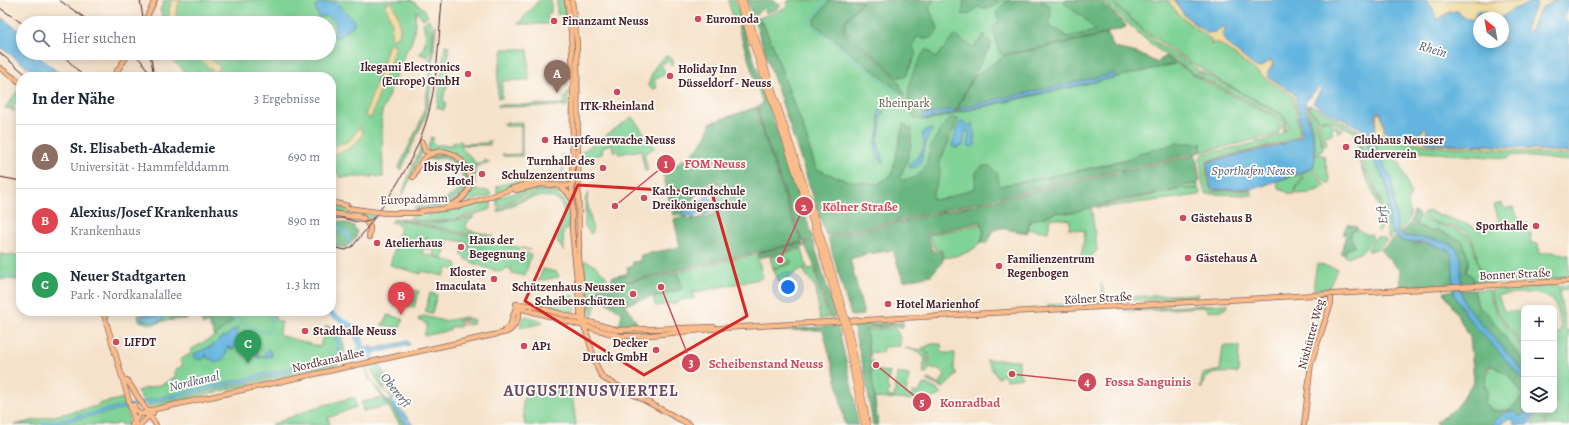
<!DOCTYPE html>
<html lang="de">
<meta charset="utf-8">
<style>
body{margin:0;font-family:Alegreya,serif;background:#f6f6f7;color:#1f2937}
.controls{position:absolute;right:12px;bottom:12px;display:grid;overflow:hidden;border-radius:8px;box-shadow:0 2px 10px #0003}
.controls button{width:36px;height:36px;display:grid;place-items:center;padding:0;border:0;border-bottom:1px solid #e0e1e3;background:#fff;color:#1f2937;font:20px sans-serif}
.compass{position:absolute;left:1473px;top:12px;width:36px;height:36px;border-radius:50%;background:#fff;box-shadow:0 2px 10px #0003;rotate:329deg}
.you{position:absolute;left:788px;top:287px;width:14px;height:14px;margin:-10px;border:3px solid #fff;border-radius:50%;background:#1a73e8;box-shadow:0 0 0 6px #1a73e833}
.badge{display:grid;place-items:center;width:26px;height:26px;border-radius:50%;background:#ea580c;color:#fff;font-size:13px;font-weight:700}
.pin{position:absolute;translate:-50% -33px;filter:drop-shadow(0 1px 2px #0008)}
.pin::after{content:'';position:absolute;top:21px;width:14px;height:12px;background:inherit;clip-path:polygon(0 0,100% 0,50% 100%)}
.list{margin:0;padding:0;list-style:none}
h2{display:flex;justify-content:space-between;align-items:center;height:52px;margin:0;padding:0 16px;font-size:17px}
h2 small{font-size:13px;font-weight:400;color:#747a83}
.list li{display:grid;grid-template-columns:26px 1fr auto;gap:12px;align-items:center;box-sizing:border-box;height:64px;padding:0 16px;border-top:1px solid #e0e1e3}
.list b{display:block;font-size:15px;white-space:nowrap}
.list p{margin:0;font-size:13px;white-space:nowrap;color:#747a83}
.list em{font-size:13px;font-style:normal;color:#747a83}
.icon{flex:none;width:22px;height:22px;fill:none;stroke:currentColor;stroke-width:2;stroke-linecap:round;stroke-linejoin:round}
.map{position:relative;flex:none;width:1569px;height:425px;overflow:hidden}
.search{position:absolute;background:#fff;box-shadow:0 2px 10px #0003;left:16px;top:16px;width:320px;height:44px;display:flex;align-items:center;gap:10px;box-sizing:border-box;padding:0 14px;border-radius:22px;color:#747a83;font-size:15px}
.panel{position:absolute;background:#fff;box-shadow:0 2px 10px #0003;left:16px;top:72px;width:320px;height:244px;border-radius:16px}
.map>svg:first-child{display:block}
.green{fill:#80d396;stroke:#657960}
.forest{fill:#68b57f;stroke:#596a55;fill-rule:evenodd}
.sand{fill:#eeda9e;stroke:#9c7c64}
.water{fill:#64b5df;stroke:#576a85}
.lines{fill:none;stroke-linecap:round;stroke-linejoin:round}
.stream{stroke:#64b5df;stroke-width:1}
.canal{stroke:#64b5df;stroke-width:3}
.river{stroke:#64b5df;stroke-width:5}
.major-casing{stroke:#866363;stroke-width:6}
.highway-casing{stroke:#866363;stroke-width:6}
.major{stroke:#f9bc8a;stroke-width:4.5}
.highway{stroke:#f9bc8a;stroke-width:5}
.tram{stroke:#4a1f2b;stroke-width:1}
.rail{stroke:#4a1f2b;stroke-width:1}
.major-bridge-casing{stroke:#866363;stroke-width:6;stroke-linecap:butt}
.highway-bridge-casing{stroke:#866363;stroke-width:6;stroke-linecap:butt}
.major-bridge{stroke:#f9bc8a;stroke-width:4.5}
.highway-bridge{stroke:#f9bc8a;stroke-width:5}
.marked{fill:none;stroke:#d62828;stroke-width:3;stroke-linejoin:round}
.poi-dot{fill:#d1495b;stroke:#fdfcf7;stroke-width:1.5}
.labels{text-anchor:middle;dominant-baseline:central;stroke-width:3.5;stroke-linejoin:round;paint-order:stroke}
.poi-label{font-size:12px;font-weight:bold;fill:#4a1f2b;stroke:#fdfcf7;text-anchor:start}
.park-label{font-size:12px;fill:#5a554b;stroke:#fdfcf7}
.street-label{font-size:12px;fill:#4a1f2b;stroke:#fdfcf7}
.water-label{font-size:13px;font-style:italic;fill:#545b73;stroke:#fdfcf7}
.district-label{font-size:16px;font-weight:bold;letter-spacing:1px;fill:#6f4963;stroke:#fdfcf7}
.leader{fill:none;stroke:#d1495b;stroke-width:1.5}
.callout-dot{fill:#d1495b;stroke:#fdfcf7;stroke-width:1.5}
.mark-label{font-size:12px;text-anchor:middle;font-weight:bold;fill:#fff}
.callout-label{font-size:13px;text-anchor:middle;font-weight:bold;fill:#d1495b;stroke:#fdfcf7;stroke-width:3.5;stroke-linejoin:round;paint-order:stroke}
</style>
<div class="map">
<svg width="1569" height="425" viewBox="0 0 1569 425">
<rect width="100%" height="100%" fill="#fdfcf7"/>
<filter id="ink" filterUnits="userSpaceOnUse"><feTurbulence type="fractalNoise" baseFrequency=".025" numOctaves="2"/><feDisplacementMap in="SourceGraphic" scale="8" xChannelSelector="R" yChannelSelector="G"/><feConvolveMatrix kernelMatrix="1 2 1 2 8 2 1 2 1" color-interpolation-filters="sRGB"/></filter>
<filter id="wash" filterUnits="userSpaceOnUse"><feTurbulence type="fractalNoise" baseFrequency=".012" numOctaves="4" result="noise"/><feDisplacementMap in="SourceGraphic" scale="16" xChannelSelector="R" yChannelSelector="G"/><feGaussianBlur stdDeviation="0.9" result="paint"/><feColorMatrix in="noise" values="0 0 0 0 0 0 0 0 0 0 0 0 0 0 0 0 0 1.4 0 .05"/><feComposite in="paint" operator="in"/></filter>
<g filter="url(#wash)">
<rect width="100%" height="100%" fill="#f6e2ca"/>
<path class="green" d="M 165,0 L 411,0 L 424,9 L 428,16 L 423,19 L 416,10 C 415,22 415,43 406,51 L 382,112 L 381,126 L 382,126 L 383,177 L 376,177 L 375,175 L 372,175 L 373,177 L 340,177 L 333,167 L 331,167 L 331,77 L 194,77 L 190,74 L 189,75 L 169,57 L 172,53 L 329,53 L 329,23 L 161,23 L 162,13 L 160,10 Z
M 539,0 L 551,0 L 551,14 L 547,14 L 547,19 L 550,19 L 550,24 L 518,24 Z
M 557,0 L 563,0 L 566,15 L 557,14 Z
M 728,0 L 735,0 L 741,20 L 734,21 Z
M 789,0 L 1100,0 L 1126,27 L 1107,33 L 1114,48 L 1137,53 L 1157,63 L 1165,56 L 1202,80 L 1276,117 L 1281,126 L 1278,133 L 1271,136 L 1202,152 L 1201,143 L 1140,153 L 1134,157 L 1079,171 L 999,186 L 833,226 L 802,124 L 765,27 L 759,18 L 784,9 L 789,5 L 787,3 Z
M 1102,0 L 1109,0 L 1156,42 L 1198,70 L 1202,79 L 1153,46 Z
M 1111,0 L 1167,0 L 1181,17 L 1209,38 L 1212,45 L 1215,42 L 1220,44 L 1268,80 L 1293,96 L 1300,133 L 1299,136 L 1286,142 L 1207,162 L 1209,185 L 1212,191 L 1251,190 L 1252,195 L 1207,194 L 1203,187 L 1200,157 L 1203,154 C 1220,150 1282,141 1288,127 L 1287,120 L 1280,113 C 1219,81 1160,49 1111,0 Z
M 429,19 C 433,29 434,47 428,57 L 420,54 L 424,47 L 426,37 L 423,23 Z
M 434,25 L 436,26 L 431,89 L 426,115 L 401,170 L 398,169 L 419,125 L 425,107 L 431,64 L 428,63 L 432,55 Z
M 445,45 L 449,46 L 448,60 L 451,60 L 447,89 L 445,89 L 443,102 L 446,102 L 444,110 L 437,108 Z
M 503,49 L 528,49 L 529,80 L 502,81 L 502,98 L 498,98 L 498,73 Z
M 666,56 L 671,57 L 674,63 L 671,65 L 669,61 L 661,64 L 666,74 L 654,80 L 657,88 L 653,89 L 648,86 C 651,73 655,64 666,56 Z
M 1200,71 L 1282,115 L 1286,120 L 1285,130 L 1283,132 L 1283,123 L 1277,116 L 1204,79 Z
M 20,88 L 21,105 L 17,102 L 12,106 L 15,109 L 13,112 L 12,109 L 5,108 Z
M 568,91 L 568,106 L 498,107 L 498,105 L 564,104 L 564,97 L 567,95 Z
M 1307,105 L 1318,121 L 1317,126 L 1323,149 L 1320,153 L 1315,154 L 1315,144 Z
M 1308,105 L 1313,106 L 1365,134 L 1361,135 L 1328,119 L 1319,120 Z
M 632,117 L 655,147 L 644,155 L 648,170 L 645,171 L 641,150 L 619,154 L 617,150 L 614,152 L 611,143 L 603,148 L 602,154 L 582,159 L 582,152 Z
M 1322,120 L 1329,121 L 1343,130 L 1338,133 L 1336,127 L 1331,127 L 1333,134 L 1325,136 L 1327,145 L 1323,146 L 1319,124 Z
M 522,122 L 522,156 L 503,156 L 503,153 L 505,155 L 521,154 L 521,126 L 504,126 L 504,123 Z
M 1378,135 L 1433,146 L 1483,148 L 1569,156 L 1569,161 L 1512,155 L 1509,158 L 1403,151 L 1397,156 L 1397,164 L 1400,163 L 1411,194 C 1401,209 1422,212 1398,232 L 1392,181 L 1377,152 L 1376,136 L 1377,137 Z
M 431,137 L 434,138 L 432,141 L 435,145 L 453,145 L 453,143 L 461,141 L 462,144 L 487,143 L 488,141 L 490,141 L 490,145 L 461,145 L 461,148 L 471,157 L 475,163 L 483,163 L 484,159 L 490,163 L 480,164 L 480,166 L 475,166 L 475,190 L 489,191 L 491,196 L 452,206 L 461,201 L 471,174 C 462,148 448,156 427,151 Z
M 1364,137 L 1366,137 L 1369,151 L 1386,182 L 1389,208 L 1382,209 C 1380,201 1378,193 1374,185 C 1365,166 1356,159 1364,137 Z
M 1358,138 C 1363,145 1358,154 1361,164 C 1368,180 1394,217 1379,232 L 1377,230 L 1383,219 L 1377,202 L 1361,167 L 1358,156 Z
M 421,147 L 423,150 L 403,195 L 402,193 Z
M 561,154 L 564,155 L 564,169 L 561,175 L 528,181 L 497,193 L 497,186 L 528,178 L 559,174 L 563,170 Z
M 1315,155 L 1324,155 L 1330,183 L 1328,185 L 1312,168 L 1314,166 Z
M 1311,169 L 1326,186 L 1311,193 L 1296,194 L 1296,188 L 1303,179 L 1301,173 Z
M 1299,174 L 1302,179 L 1296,188 L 1294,194 L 1290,194 L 1278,187 L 1277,181 Z
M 1198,184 L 1198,188 L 1183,189 L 1199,189 L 1201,194 L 1199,195 L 1097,208 L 1098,206 L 1179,190 L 1185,185 Z
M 539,186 L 555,187 L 563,191 C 555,194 547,189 538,190 C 524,192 511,203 497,207 L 497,198 Z
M 538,191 L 557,194 C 566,200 573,218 568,228 C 567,230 564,231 563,233 L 564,251 L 556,240 C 561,227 568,214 560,201 C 538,189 518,203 498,212 L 498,209 Z
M 588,193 L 587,200 L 593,231 L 591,234 L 585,226 L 585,199 Z
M 491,200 L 491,209 C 464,218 437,226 409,218 L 413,215 L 453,210 Z
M 1502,203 L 1504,209 L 1513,207 L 1521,225 L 1528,223 L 1529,234 L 1532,235 L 1530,236 L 1531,243 L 1538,244 L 1540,254 L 1552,252 L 1569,255 L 1569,274 L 1564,277 L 1485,282 C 1483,278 1481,274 1480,270 C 1476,260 1477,244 1469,235 C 1458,221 1434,229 1422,214 L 1428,211 L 1469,225 L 1482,231 L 1499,220 L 1494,205 Z
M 331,205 L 375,215 L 369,220 L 363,216 L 331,211 Z
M 1091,206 L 1097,250 L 1091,257 L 1081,259 L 1085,231 L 1069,229 L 1070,220 L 1050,218 L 1048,232 L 1028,229 L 1030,220 L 1042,218 L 1056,212 L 1071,213 Z
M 1389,209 L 1389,225 L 1394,235 L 1389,239 L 1382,210 Z
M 1414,211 L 1429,222 L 1459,230 L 1467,235 L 1472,242 L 1483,282 L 1475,282 L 1472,276 L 1466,272 L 1469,261 L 1463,242 L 1436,229 L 1433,232 L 1416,225 L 1418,217 Z
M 475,216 L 466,224 L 468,230 L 493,236 L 492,239 L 394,218 L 432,223 L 465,219 Z
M 394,219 L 531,250 L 519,248 L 517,252 L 523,254 L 527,252 L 527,254 L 531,255 L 525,276 L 512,273 L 510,268 L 507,268 L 501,272 C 490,269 467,263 461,254 L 464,246 L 468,248 L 469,243 L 449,239 L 442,258 L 433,255 L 435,248 L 433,247 L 432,250 L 425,249 L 428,237 L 427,237 L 422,253 L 456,263 L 457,266 L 456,270 L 447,268 L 444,276 L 422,271 L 421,274 L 390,265 L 401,227 L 398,226 L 398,224 L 391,222 Z
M 982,224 C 989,249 962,256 942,258 L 941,250 L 935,250 L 929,235 Z
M 1357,230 L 1369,235 L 1371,233 L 1373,239 L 1362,252 L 1347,257 L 1344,255 L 1347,249 L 1354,247 L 1354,242 L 1350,238 L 1352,231 Z
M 1377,236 L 1387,240 L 1377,249 L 1369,251 L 1368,249 Z
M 802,249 L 807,268 L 801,269 L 780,283 L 773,269 L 791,264 L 790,259 L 790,263 L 773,268 L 770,257 Z
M 0,254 L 21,256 L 21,280 L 0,279 Z
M 757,254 L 763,278 L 693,293 L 694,299 L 678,300 L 678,303 L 655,306 L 653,298 L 682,289 L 678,272 Z
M 584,261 C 591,261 603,272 607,278 L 602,282 L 588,313 Z
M 1317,264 L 1337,269 L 1329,288 L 1314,290 L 1314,281 Z
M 813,268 L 814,268 L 827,318 L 820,319 L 816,288 L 803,270 Z
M 543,269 L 557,272 L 559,277 L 538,281 Z
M 1569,277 L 1569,280 L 1493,283 L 1496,281 Z
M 394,283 L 401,285 L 396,304 L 390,302 Z
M 1101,283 L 1107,299 L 1070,302 L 1070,298 C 1082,297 1091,305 1103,295 Z
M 1569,285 L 1569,289 L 1559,290 L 1566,331 L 1569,330 L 1569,425 L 1544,425 L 1551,410 L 1554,410 L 1554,334 L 1560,333 L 1561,329 C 1560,322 1559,308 1553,302 C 1541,288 1513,294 1498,295 L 1504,311 L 1524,312 L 1524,348 L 1497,311 L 1490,290 Z
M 601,288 L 602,290 L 599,295 L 599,300 L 597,300 L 592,319 L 590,317 L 593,301 Z
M 1488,289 L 1496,312 L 1524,350 L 1524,362 L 1488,315 L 1478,306 L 1474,290 Z
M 412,290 L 419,291 L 414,308 L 407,307 Z
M 430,293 L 437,295 L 432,313 L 425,312 Z
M 1199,294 L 1196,298 L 1127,301 L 1120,297 Z
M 574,295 L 575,309 L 574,312 L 537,305 Z
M 1099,302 L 1099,303 L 1091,306 L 1048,308 L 1048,305 Z
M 1228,304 L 1228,306 L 1223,310 L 1207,311 L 1206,308 L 1201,307 L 1130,312 L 1122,311 L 1124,309 Z
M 163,311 L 275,311 L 275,320 L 282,322 L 279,335 L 320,347 L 326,326 L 333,327 L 339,356 L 337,358 L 144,401 L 137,391 L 163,384 L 176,376 L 174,371 L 183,365 L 180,360 L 191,353 L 190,350 L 215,336 L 208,322 L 203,325 L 199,314 L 186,319 L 167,320 L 152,325 L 139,321 L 138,315 Z
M 387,315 L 403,319 L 400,328 L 382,325 L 383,322 L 385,323 Z
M 424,316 L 444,321 L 465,317 L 474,320 L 473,324 L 468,325 L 467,319 L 465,319 L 465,326 L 464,319 L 462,320 L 462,326 L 461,320 L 459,320 L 460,327 L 450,327 L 450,330 L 424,336 L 427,325 L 421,320 L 418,321 L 420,317 Z
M 526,316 L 543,322 L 543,323 L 520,328 L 522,319 Z
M 335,327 C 345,336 349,359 336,365 L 151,407 L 147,407 L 146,404 L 342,361 L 338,335 Z
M 895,328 L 900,338 L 900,346 L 883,347 L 882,353 L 871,352 L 869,361 L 873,361 L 873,367 L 870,367 L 870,370 L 890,372 L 887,386 L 889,388 L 888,397 L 894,397 L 897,373 L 909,375 L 906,395 L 912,396 L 913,392 L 918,393 L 922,386 L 926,384 L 940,391 L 942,393 C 936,399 926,399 919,398 L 917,400 L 873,398 L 866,330 Z
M 932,344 L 941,344 L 942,353 L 955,353 L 954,368 L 957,375 L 943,388 L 927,381 L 928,379 L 939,385 L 945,375 L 941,370 L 931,369 L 929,354 L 922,348 Z
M 1223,346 L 1239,346 L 1238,373 C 1224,373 1205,369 1202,388 L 1200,388 L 1203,374 L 1220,370 Z
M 905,348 L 923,350 L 927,352 L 929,369 L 926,374 L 923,374 L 925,357 L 921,356 L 920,352 Z
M 986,360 L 1019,360 L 1019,373 L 1023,378 L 1006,380 L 1004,374 L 998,378 Z
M 1491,365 L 1511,377 L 1523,396 L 1510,410 L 1494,411 L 1485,403 L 1488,391 L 1484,385 Z
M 557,385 L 571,386 L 576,425 L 525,425 C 519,389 524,393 557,385 Z
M 355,397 L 356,407 L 328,418 L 330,425 L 271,425 L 313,408 Z
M 124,398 L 126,405 L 36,425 L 14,425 L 98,406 L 98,404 Z
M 383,398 L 388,406 L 363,411 L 361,402 Z
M 127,408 L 129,418 L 128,425 L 122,425 L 119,423 L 115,425 L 51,425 Z
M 1540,410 L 1549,410 L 1542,425 L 1532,425 Z"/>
<path class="forest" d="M 747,0 L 771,0 L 781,5 L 777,9 L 766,13 L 763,8 L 753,17 Z
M 830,0 L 863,0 L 846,19 L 843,30 L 847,36 C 869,54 896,69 905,96 L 814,24 L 815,19 Z
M 865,0 L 935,0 L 929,6 C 930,15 937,20 938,30 C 931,41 928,39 916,37 L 913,47 L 916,54 L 906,76 L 902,76 L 898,78 L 886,65 L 846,32 C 840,21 857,8 865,0 Z
M 964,0 L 1001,0 C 994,8 988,9 977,7 L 969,15 L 962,14 Z
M 1007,0 L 1028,0 L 1033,3 L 1036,0 L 1040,0 L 1050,6 L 1051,14 L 1049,27 L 1060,31 L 1067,37 L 1095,31 L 1086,20 L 1065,4 L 1065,0 L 1100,0 L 1126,25 L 1123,28 L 1093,37 L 1003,55 L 999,52 L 993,28 L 999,21 L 996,13 Z
M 759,18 L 772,43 L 792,100 L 802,124 L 816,169 L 844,180 L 878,184 L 892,174 L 903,124 L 907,126 L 907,129 L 912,128 C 912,145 908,163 899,178 L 901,180 C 916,181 925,172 928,157 C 929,154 929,151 930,148 C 935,138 943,125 951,117 L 958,119 L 940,162 L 940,175 L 932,197 L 934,200 L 947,198 L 975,188 L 976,172 L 982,166 L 990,166 L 997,173 L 1000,186 L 1098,167 L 1134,157 L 1140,153 L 1178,143 L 1201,143 L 1201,152 L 829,236 L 826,235 L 754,19 Z
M 742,24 L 813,239 L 803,242 L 797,229 L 762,127 L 758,106 L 763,104 L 738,27 Z
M 1107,34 L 1114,48 L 1137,53 L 1157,63 L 1165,56 L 1175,64 L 956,113 L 968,86 L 975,76 L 1004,56 L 1012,53 L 1034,50 Z
M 955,35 L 973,48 L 984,35 L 992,43 C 979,67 965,88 955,114 C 944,116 926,124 915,118 C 912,116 913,113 912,110 C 902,90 915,66 926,49 L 930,51 L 934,57 L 937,57 Z
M 757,107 L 761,127 L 796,230 L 802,242 L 625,282 L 612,282 L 612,277 L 626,274 L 628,271 L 627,267 L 633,266 L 632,262 L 640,261 L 641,255 L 680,247 L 674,219 L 682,216 L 691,220 L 713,215 C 717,208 718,203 715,195 L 720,184 L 711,182 L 699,191 L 682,214 L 673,215 L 663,173 C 681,161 708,146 710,123 Z
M 447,154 L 459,159 L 468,175 L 467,187 L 463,196 L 449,205 L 414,210 L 414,207 C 433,202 459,201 463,178 L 457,166 L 452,162 L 443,158 L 426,160 L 434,155 Z
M 1196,155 L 1200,181 L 1197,182 L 1198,184 L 1185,185 L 1179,189 L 1115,201 L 1071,213 L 1056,212 L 1042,218 L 1030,220 L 1027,233 L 1000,228 L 992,231 L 988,243 L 981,243 L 984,233 L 981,222 L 927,234 L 933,252 L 942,252 L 943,261 L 931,275 L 903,281 L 893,250 L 867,254 L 850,259 L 864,315 L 851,316 L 828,238 Z
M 1414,211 L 1418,217 L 1416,225 L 1433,232 L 1436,229 L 1463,242 L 1469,261 L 1466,272 L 1472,276 L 1475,282 L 1460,283 L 1461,265 L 1454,246 L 1433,239 L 1406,236 L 1400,233 L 1411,223 Z
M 339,221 L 353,225 L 357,232 L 356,238 L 345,248 L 331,245 C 331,235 328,225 339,221 Z
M 1347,224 L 1357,227 L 1357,230 L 1352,231 L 1350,235 L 1354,247 L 1347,249 L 1344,255 L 1341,253 L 1346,235 L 1343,234 Z
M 1396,237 C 1413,248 1437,240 1453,254 L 1453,284 L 1401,287 L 1400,271 L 1380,250 Z
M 813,241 L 816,251 L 836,317 L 829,318 L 815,267 L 804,243 Z
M 802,243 L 804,247 L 759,258 L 758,253 Z
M 678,272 L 682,289 L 632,302 L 625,306 L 614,287 L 618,284 Z
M 607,285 L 612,287 L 625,308 L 627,307 L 637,323 L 635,325 L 619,326 L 622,313 L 613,306 L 599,300 L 599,295 L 602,290 L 601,288 Z
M 1453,290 L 1457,300 L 1468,318 L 1523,378 L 1524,410 L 1528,410 L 1522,417 L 1510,411 L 1504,414 L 1492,425 L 1438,425 L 1436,422 L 1456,408 L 1474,381 L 1470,337 L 1444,292 ZM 1491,365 L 1511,377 L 1523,396 L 1510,410 L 1494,411 L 1485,403 L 1488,391 L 1484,385 L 1488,368 Z
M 1460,290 L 1474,290 L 1478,306 L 1488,314 L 1524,362 L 1524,372 L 1472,313 L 1465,305 Z
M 193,311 L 216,311 L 233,321 L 215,336 L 208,322 L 203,325 L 199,314 L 186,319 L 169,320 L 175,313 L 181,314 Z
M 903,322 L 903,328 L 898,326 L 867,328 L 866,330 L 878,425 L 873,425 L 865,375 L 853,325 Z
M 838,326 L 854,397 L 858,425 L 845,425 L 838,387 L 823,330 L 772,331 L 772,330 Z
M 380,363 L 388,383 L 385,387 L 385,390 L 396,398 L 392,399 L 383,389 L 383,388 L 382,388 L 369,367 L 366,368 L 371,380 L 387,400 L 384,400 L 369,378 L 364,367 Z
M 385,401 L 388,401 L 407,425 L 400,425 Z"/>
<path class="sand" d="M 172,0 L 180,0 L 176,12 L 177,23 L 169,22 L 169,9 Z
M 1167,0 L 1174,0 C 1184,13 1197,34 1216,30 C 1219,30 1222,27 1225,26 L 1227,43 L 1257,67 L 1272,60 L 1273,64 C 1262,79 1285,86 1295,94 L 1303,133 L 1300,138 L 1280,145 L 1210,161 L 1207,167 L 1215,190 L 1251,190 L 1212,191 C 1208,185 1205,170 1207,162 L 1210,160 L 1286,142 L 1299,136 L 1300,132 L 1293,96 L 1268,80 L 1220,44 L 1215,42 L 1211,45 L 1212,42 L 1209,38 L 1181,17 Z
M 1426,0 L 1477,0 L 1488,2 L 1556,0 L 1541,8 L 1530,31 L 1526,32 L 1525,28 L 1533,10 L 1529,3 L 1514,9 L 1500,18 L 1486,18 L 1486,13 L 1477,11 L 1474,20 C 1465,20 1461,17 1456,11 L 1449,12 L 1436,20 L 1432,7 Z
M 392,2 L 399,18 L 400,32 L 399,35 L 391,40 L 392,23 L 385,4 Z
M 389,44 L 396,45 L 371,118 L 365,116 Z
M 193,53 L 204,53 L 221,68 L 214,72 Z
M 1379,111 L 1381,114 L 1385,132 C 1394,139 1410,141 1419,135 C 1422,133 1423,129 1425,127 L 1427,129 L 1425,142 L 1432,144 L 1504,146 L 1569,153 L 1569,156 L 1483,148 L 1433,146 L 1380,135 L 1377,137 C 1374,132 1376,116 1379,111 Z
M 360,127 L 363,134 C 355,146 345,153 331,154 L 331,147 L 349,141 Z"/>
<path class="water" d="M 1174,0 L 1426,0 L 1432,7 L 1437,20 C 1444,16 1450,11 1458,11 L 1462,17 L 1474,20 L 1477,11 L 1486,13 L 1486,18 L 1479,18 L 1479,42 L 1503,42 L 1503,18 L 1500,18 L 1514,9 L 1533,2 L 1537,3 L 1525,28 L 1527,32 L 1530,31 L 1542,7 L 1549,5 L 1556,0 L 1569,0 L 1569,7 L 1563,18 L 1569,24 L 1569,153 L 1486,145 L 1432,144 L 1425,142 L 1425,136 L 1427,129 L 1425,127 C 1422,129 1422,133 1419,135 C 1411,141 1393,139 1385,132 L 1381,113 L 1378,111 L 1376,115 L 1375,144 L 1377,152 L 1392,181 L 1397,231 L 1403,236 L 1433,239 L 1450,244 L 1457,249 L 1461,258 L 1461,292 L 1465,305 L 1524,372 L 1524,380 L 1468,318 L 1457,300 L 1454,293 L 1452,254 L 1448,250 L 1426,243 L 1402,241 L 1392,232 L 1389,225 L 1389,197 L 1386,182 L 1369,151 L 1368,132 L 1324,110 L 1313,103 L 1321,89 L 1320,86 L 1305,102 C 1306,117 1321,156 1312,168 L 1257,188 L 1215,190 L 1211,188 L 1207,167 L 1208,162 L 1280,145 L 1302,136 L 1295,94 L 1268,77 L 1268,72 L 1273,64 L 1272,60 C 1265,62 1262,71 1254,66 L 1227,44 L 1222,35 L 1226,27 L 1223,26 L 1215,32 L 1207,33 L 1185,16 Z
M 333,2 L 337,3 L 355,22 L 354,25 L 337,38 L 334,36 L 336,21 L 327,16 L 319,17 L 315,7 L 317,4 Z
M 0,17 L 23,33 L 23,53 L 41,53 L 38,56 L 64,77 L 40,77 L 0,47 Z
M 1113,74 L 1115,74 L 1116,77 L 959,111 L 962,107 Z
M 955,109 L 954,113 L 925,119 L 923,118 L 924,115 Z
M 880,110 L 884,112 L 880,118 L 880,130 L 877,140 L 884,163 C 872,154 876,141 879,130 C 881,125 879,118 878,113 Z
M 963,121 L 968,126 L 973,123 L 975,145 L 971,147 L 968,146 L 969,132 L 967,131 L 965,132 L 963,146 L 955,148 L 952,145 L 959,123 Z
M 934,129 L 928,135 C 926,145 923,154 920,164 L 912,168 L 908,167 L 910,163 C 916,160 924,151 924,143 C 924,137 921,135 925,130 Z
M 709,186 L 716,187 L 716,189 L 713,190 L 709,198 L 716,201 L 714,202 L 712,212 L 705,215 L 698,213 L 693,219 L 691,219 L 691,215 L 685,217 L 682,214 L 688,208 L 688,204 L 696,205 L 697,202 L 703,201 L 708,193 Z
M 165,313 L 166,315 C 161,326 150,321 141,320 L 140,318 L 143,315 L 158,315 Z
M 345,320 L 360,331 L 365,347 L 372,347 L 374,357 L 356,361 L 353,351 L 359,349 C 358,337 346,329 345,320 Z
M 239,326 L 236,336 L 239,337 L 238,343 L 233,350 L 228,347 C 224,358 228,358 215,363 L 212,359 L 208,359 L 206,354 L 205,358 L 201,360 L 194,358 L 194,354 L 214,345 L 223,336 L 225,337 Z
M 408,341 L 410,345 L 374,353 L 373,349 Z
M 252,345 L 259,356 L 263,356 L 269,349 L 272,356 L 258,358 L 250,352 Z
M 393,400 L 413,425 L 407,425 L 388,401 Z
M 1528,410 L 1537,410 L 1532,421 L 1527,425 L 1514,425 L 1512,420 L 1508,419 L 1500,425 L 1492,425 C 1496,417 1506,411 1514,411 L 1520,417 Z"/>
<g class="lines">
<path class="stream" d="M 826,0 L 808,23 L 907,102
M 911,105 L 915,108
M 0,276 L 21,278
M 174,311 L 179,313 L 188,311
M 219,311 L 263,332 L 267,332 L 271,327 L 272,311
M 338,361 L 339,359"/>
<path class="canal" d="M 333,224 L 347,234 L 351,243
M 43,425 L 339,359 L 341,356 L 335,327"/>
<path class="river" d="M 328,311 L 334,316 L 351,325"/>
</g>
</g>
<g filter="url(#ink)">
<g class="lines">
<g class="major-casing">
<path id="major" d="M 567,0 L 571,31 L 573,77 L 572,230 L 581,321 C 592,338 591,362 603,378 L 690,425
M 572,0 L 577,43 L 579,257 L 585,327
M 144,23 L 155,0
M 0,68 L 21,83
M 113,77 L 129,53
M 422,142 L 425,151 L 433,154
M 413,177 C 416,172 418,166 422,161 C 451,128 498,189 448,206
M 560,187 L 567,192 L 571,198
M 516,190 L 541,184 L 566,186 L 573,184
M 331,202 L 348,206
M 419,211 C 437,210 454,208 471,203 C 493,197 554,168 574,181
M 331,213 L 363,218 L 370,227 L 369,237
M 516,304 L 530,305 L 617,330 L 714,327
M 516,307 L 620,336 L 641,336 L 722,328 L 1569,281
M 103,311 L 136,425
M 505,330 L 510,326 L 516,307
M 127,380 L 156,425
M 134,405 L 135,409 L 140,414 L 153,413
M 132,425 L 139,415 L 151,410 L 507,332 C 515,328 521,315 519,306
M 140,425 L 150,415
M 1304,425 L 1311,363 L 1331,303 L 1331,295"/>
</g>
<g class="highway-casing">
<path id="highway" d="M 738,0 L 815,230 L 841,315
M 743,0 L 824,245 L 845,315
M 848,325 L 868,425
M 844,326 L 864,425"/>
</g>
<use href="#major" class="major"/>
<use href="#highway" class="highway"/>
<path class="tram" d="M 0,177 L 21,181
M 331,220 C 345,212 360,231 374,217
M 331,247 L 346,250 L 353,246 C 386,204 420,156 431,103 C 438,69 439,34 442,0"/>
<path class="rail" d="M 59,0 L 92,23
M 140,0 L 144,23
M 0,8 L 23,24
M 0,53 L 29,77
M 61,53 L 84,77
M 134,53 L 142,62 L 152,77
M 150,53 L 154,77"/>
<g class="major-bridge-casing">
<path id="major-bridge" d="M 347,208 L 385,213 L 420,213"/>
</g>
<g class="highway-bridge-casing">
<path id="highway-bridge" d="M 841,315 L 844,326
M 845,315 L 848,325"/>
</g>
<use href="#major-bridge" class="major-bridge"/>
<use href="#highway-bridge" class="highway-bridge"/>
</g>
</g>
<path class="marked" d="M 578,185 L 712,193 L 747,316 L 644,375 L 525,301 Z"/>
<g class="poi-dot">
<circle cx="698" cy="19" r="4"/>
<circle cx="554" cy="21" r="4"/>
<circle cx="468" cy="74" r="4"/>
<circle cx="670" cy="76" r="4"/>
<circle cx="617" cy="92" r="4"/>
<circle cx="545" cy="140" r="4"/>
<circle cx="1346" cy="147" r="4"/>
<circle cx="603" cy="168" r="4"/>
<circle cx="482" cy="174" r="4"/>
<circle cx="644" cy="198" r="4"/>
<circle cx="1183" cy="218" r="4"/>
<circle cx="1536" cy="226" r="4"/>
<circle cx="377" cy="243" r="4"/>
<circle cx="461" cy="247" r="4"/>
<circle cx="1188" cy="258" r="4"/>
<circle cx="999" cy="266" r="4"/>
<circle cx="494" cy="279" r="4"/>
<circle cx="633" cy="294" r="4"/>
<circle cx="888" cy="304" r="4"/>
<circle cx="305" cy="331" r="4"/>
<circle cx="116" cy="342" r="4"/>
<circle cx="524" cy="346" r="4"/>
<circle cx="656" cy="350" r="4"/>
</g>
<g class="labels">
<g class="poi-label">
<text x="706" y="19">Euromoda</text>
<text x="562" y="21">Finanzamt Neuss</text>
<text x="460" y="67" text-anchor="end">Ikegami Electronics<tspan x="460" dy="14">(Europe) GmbH</tspan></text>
<text x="678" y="69">Holiday Inn<tspan x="678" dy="14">Düsseldorf - Neuss</tspan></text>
<text x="617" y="106" text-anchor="middle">ITK-Rheinland</text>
<text x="553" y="140">Hauptfeuerwache Neuss</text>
<text x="1354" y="140">Clubhaus Neusser<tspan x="1354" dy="14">Ruderverein</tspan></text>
<text x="595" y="161" text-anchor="end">Turnhalle des<tspan x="595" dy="14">Schulzenzentrums</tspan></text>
<text x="474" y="167" text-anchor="end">Ibis Styles<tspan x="474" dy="14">Hotel</tspan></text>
<text x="652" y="191">Kath. Grundschule<tspan x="652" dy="14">Dreikönigenschule</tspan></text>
<text x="1191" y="218">Gästehaus B</text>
<text x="1528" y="226" text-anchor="end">Sporthalle</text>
<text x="469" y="240">Haus der<tspan x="469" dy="14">Begegnung</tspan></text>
<text x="385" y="243">Atelierhaus</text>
<text x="1196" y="258">Gästehaus A</text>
<text x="1007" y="259">Familienzentrum<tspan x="1007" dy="14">Regenbogen</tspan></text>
<text x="486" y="272" text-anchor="end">Kloster<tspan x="486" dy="14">Imaculata</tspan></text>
<text x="625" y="287" text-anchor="end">Schützenhaus Neusser<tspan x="625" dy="14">Scheibenschützen</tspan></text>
<text x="896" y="304">Hotel Marienhof</text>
<text x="313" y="331">Stadthalle Neuss</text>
<text x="124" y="342">LIFDT</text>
<text x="648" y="343" text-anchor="end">Decker<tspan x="648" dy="14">Druck GmbH</tspan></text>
<text x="532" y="346">AP1</text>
</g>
<g class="park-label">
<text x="904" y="103">Rheinpark</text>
</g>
<g class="street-label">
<text transform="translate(414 199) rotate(-2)">Europadamm</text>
<text transform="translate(1515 274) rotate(-3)">Bonner Straße</text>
<text transform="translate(1098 298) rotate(-3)">Kölner Straße</text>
<text transform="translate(1311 334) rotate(-75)">Nixhütter Weg</text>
<text transform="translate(328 360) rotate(-13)">Nordkanalallee</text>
</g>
<g class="water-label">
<text transform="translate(1433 49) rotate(17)">Rhein</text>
<text x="1253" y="170">Sporthafen Neuss</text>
<text transform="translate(1382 215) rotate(-96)">Erft</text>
<text transform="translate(194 381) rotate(-13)">Nordkanal</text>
<text transform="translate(396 390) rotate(51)">Obererft</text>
</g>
<g class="district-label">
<text x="591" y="391">AUGUSTINUSVIERTEL</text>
</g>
</g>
<path class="leader" d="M615 206L666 164M780 260L804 206M661 287L691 363M1012 374L1087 382M876 365L922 402"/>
<g class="callout-dot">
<circle cx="615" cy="206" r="4"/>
<circle cx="780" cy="260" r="4"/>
<circle cx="661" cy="287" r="4"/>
<circle cx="1012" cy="374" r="4"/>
<circle cx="876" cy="365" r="4"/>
<circle cx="666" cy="164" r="10"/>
<circle cx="804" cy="206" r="10"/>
<circle cx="691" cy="363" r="10"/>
<circle cx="1087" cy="382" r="10"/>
<circle cx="922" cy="402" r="10"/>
</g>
<g class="mark-label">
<text x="666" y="168">1</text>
<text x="804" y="211">2</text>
<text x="691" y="367">3</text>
<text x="1087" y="386">4</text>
<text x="922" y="406">5</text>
</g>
<g class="callout-label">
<text x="715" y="168">FOM Neuss</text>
<text x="860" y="211">Kölner Straße</text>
<text x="766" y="368">Scheibenstand Neuss</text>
<text x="1148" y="386">Fossa Sanguinis</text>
<text x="970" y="407">Konradbad</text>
</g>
</svg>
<div class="controls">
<button>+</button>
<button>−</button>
<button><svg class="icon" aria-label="layers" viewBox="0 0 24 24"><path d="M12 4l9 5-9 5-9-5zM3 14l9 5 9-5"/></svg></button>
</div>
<svg class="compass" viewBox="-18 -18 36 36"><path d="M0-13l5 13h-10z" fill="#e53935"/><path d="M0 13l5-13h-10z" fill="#747a83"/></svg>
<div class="you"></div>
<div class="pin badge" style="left:557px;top:93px;background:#8d6e63">A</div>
<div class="pin badge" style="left:401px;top:315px;background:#e0444e">B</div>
<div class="pin badge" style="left:248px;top:363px;background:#2e9e5b">C</div>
<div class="search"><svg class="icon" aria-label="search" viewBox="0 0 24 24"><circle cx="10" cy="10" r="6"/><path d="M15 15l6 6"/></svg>Hier suchen</div>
<section class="panel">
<h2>In der Nähe<small>3 Ergebnisse</small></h2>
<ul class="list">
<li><span class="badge" style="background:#8d6e63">A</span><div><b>St. Elisabeth-Akademie</b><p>Universität · Hammfelddamm</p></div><em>690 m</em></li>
<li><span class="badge" style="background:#e0444e">B</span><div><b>Alexius/Josef Krankenhaus</b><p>Krankenhaus</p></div><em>890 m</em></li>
<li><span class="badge" style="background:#2e9e5b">C</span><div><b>Neuer Stadtgarten</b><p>Park · Nordkanalallee</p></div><em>1.3 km</em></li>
</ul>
</section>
</div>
